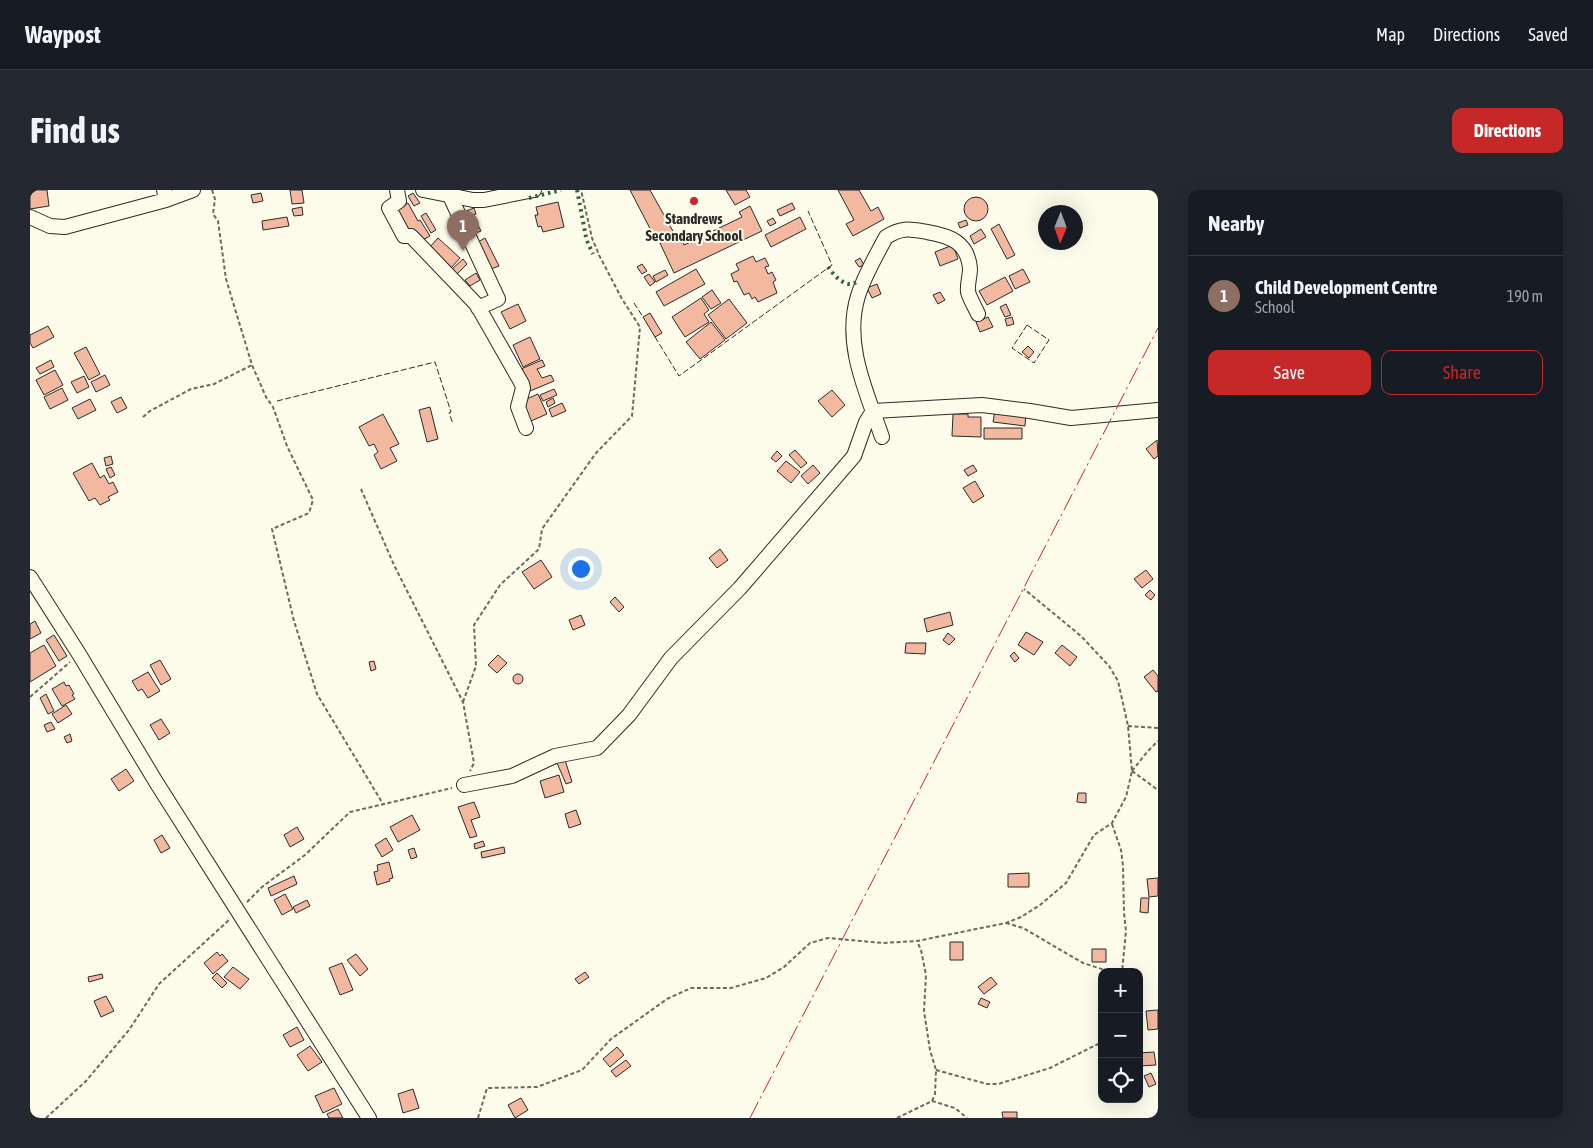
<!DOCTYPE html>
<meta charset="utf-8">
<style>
body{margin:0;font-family:"Asap Condensed",sans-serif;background:#242831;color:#f1f3f6}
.controls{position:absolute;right:15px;bottom:15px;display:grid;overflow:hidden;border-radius:10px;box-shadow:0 5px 20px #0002}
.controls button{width:45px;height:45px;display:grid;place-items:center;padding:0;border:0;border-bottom:1px solid #363941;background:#171b24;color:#f1f3f6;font:25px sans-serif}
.compass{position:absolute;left:1008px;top:15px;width:45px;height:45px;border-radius:50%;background:#171b24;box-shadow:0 5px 20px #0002;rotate:181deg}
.you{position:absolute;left:550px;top:378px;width:18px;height:18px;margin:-12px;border:4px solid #fff;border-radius:50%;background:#1a73e8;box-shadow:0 0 0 8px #1a73e833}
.badge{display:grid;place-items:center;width:32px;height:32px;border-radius:50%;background:#c62828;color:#fff;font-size:16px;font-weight:700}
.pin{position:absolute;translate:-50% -41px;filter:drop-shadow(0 1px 2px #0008)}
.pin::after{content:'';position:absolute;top:26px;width:18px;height:15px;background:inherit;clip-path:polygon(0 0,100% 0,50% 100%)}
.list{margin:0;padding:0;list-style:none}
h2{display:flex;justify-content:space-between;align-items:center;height:65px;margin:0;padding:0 20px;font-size:21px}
h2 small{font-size:16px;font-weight:400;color:#9ea1a6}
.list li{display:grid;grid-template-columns:32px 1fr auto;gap:15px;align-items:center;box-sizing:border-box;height:80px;padding:0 20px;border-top:1px solid #363941}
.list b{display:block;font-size:19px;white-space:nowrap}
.list p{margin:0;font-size:16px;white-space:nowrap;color:#9ea1a6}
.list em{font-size:16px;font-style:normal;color:#9ea1a6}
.actions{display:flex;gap:10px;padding:15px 20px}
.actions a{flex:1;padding:11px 0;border:1px solid #c62828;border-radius:10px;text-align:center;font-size:18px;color:#c62828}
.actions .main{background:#c62828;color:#fff}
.icon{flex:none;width:28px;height:28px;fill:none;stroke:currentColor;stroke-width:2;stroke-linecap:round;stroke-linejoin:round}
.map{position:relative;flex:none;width:1128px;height:928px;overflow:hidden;border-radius:10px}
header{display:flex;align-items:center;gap:30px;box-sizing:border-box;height:70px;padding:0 25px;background:#171b24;border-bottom:1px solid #363941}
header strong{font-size:24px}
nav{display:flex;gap:28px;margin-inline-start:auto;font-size:18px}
.intro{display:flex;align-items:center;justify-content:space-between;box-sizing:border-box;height:120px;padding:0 30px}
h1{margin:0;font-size:35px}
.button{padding:12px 22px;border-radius:10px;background:#c62828;color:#fff;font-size:18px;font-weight:700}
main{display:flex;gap:30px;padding:0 30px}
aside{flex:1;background:#171b24;border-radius:10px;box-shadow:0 5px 20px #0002}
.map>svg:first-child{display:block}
.building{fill:#f2b8a0;stroke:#2b2b2b}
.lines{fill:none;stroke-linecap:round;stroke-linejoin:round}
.minor-casing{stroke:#2b2b2b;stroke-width:16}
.path{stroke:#6a6964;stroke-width:2;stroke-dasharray:4 2.5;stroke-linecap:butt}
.minor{stroke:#fdfbea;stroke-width:14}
.hedge{stroke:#34623c;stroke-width:4;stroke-dasharray:2.5 4;stroke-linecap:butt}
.fence{stroke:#2b2b2b;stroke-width:1;stroke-dasharray:6 2.5;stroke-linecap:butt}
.power{stroke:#c62828;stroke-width:1;stroke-dasharray:18 4 2.5 4;stroke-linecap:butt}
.poi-dot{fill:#c62828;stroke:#fdfbea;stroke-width:2}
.labels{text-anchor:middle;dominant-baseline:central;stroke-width:4;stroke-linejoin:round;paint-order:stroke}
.poi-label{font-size:15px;font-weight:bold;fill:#2b2b2b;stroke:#fdfbea}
</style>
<header>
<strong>Waypost</strong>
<nav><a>Map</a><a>Directions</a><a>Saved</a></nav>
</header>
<div class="intro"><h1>Find us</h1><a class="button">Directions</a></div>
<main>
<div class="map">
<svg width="1128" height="928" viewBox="0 0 1128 928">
<rect width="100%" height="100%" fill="#fdfbea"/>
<path class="building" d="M 0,0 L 17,0 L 19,16 L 0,19 Z
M 260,0 L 272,0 L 274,13 L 262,14 Z
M 600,0 L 620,0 L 644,43 L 627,52 Z
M 696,0 L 716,0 L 720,7 L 705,15 Z
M 808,0 L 829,0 L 841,21 L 848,17 L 854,29 L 823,46 L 816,34 L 824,30 Z
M 231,3 L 233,11 L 223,13 L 221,5 Z
M 383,3 L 390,13 L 384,16 L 378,6 Z
M934 19a12 12 0 1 1 24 0a12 12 0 1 1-24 0Z
M 528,12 L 534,37 L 513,42 L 511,36 L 508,37 L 505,25 L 508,25 L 506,17 Z
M 378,13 L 388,31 L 390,30 L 400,46 L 391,51 L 376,44 L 363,21 Z
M 762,13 L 765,19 L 750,26 L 747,20 Z
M 720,16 L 732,41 L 644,83 L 630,53 L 649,44 L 654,55 L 712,27 L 709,22 Z
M 272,17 L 273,25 L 264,26 L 262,19 Z
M 444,18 L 446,24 L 438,27 L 436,21 Z
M 396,23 L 406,40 L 401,43 L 391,26 Z
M 257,27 L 259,36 L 233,40 L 232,31 Z
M 770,27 L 776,39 L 741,57 L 735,45 Z
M 743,28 L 746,33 L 740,36 L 737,31 Z
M 445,29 L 451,41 L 446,43 L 440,31 Z
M 936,30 L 938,35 L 930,38 L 928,33 Z
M 969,34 L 985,65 L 977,69 L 961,39 Z
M 951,39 L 956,47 L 944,54 L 940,46 Z
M 408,48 L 430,68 L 420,79 L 398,59 Z
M 455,48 L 469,76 L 461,79 L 448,52 Z
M 923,55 L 928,69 L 910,76 L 905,62 Z
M 723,66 L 726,72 L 735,68 L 739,76 L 735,77 L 738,84 L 742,82 L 746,90 L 743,92 L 747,103 L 728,112 L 725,107 L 722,109 L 719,103 L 714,105 L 707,91 L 704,92 L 701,84 L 709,80 L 706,74 Z
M 830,68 L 834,75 L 829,77 L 825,71 Z
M 433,69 L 437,74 L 426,85 L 421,80 Z
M 612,74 L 617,81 L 612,84 L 607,77 Z
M 666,79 L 675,94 L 634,116 L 626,102 Z
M 993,79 L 1000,92 L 985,99 L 979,86 Z
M 635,80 L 638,85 L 626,92 L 623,86 Z
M 446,83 L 450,90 L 440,96 L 435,90 Z
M 619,84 L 625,92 L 620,96 L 614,87 Z
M 975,87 L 983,101 L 957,115 L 949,101 Z
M 847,94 L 851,104 L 842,108 L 837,98 Z
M 682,100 L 691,113 L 681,119 L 672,107 Z
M 910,102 L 915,110 L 908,114 L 903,105 Z
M 671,108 L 679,120 L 674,124 L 679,132 L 655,147 L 642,127 Z
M 699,109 L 717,133 L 696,149 L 678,125 Z
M 488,114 L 496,131 L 480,139 L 471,122 Z
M 976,114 L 981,125 L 975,127 L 970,117 Z
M 620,123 L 632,143 L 625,147 L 613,127 Z
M 958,127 L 963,137 L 950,142 L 946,132 Z
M 982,127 L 984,134 L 977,136 L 975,129 Z
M 681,132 L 695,150 L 670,169 L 656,152 Z
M 18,136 L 24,147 L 3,158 L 0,153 L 0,145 Z
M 500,147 L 510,169 L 493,177 L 483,155 Z
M 998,156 L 1004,162 L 999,168 L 992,162 Z
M 56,157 L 70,184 L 59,190 L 44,163 Z
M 21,170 L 24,177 L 10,184 L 6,178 Z
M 512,170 L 515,176 L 507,179 L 512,188 L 521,185 L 524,191 L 500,201 L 491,179 Z
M 25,180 L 33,195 L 14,205 L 6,190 Z
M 75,185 L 80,195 L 66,202 L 61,192 Z
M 54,186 L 59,197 L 47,203 L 41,192 Z
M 32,198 L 38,210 L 20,219 L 14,207 Z
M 524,199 L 527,205 L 513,211 L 510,205 Z
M 802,200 L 815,215 L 802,227 L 788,211 Z
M 508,204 L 517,224 L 501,231 L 492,211 Z
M 91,207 L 97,218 L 87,223 L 81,212 Z
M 523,208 L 525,213 L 518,217 L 516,212 Z
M 60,209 L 66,220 L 48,229 L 42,218 Z
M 532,213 L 536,221 L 522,227 L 519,219 Z
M 400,217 L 408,249 L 397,252 L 389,220 Z
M 965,220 L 996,223 L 995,236 L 963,232 Z
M 353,224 L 369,254 L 360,258 L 367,271 L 351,279 L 344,265 L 348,262 L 344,254 L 339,256 L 329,237 Z
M 923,224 L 938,224 L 938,227 L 951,227 L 951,247 L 922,246 Z
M 954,238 L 992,238 L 992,249 L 954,249 Z
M 1127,250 L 1128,266 L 1124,269 L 1116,259 Z
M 765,260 L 777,273 L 771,278 L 759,265 Z
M 747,261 L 752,266 L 746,272 L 741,268 Z
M 81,266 L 83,274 L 76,276 L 74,268 Z
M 756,271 L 770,282 L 761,293 L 747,281 Z
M 62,273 L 70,288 L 74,285 L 79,294 L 83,292 L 88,302 L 78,307 L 80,310 L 70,315 L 65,308 L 59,311 L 43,283 Z
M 783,275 L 790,283 L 778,294 L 771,286 Z
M 943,275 L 947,281 L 938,286 L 934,280 Z
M 81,277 L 85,285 L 80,288 L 76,279 Z
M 945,291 L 954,306 L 943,313 L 933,298 Z
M 690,359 L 698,370 L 687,378 L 679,368 Z
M 511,370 L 522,387 L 504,399 L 492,382 Z
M 1116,380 L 1123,389 L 1112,398 L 1104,389 Z
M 1120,400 L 1125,405 L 1121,410 L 1115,405 Z
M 585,407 L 594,417 L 589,422 L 580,412 Z
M 920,422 L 923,435 L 897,442 L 894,429 Z
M 551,425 L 555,435 L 543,440 L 539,430 Z
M 5,431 L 11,443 L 0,449 L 0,434 Z
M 996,442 L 1013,452 L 1004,465 L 988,455 Z
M 918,443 L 925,449 L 919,455 L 913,450 Z
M 24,445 L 37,466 L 29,471 L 16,450 Z
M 876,453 L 896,453 L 895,464 L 875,463 Z
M 14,455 L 26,476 L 0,492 L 0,463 Z
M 1032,455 L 1047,467 L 1040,476 L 1025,463 Z
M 984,462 L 989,468 L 985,472 L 980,466 Z
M 468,465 L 477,473 L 467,483 L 458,475 Z
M 130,470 L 141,489 L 131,495 L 120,475 Z
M 344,471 L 346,479 L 341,481 L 339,472 Z
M 1123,480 L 1128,486 L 1128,501 L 1126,502 L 1114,487 Z
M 118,482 L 130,501 L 118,508 L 112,499 L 108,501 L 102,491 Z
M483 489a5 5 0 1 1 10 0a5 5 0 1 1-10 0Z
M 34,492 L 36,496 L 39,495 L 44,504 L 42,505 L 45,509 L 32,516 L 22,499 Z
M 16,504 L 24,521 L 18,524 L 10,508 Z
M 36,515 L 42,524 L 28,533 L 22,524 Z
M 131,529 L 140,543 L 129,550 L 120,535 Z
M 21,532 L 25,539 L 17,542 L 14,535 Z
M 40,544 L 42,551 L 37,553 L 34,547 Z
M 535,570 L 542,592 L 536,594 L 527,573 Z
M 96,579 L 104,591 L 89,601 L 81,589 Z
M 529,585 L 534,602 L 515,608 L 510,591 Z
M 1048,603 L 1056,603 L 1056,613 L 1047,612 Z
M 444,612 L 450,627 L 441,630 L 447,646 L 440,648 L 428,617 Z
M 546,620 L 551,634 L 539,638 L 535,624 Z
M 382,625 L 390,640 L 368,652 L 360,637 Z
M 267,637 L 274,649 L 260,657 L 254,645 Z
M 132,645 L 140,658 L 131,663 L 124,650 Z
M 356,648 L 363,660 L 352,667 L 345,655 Z
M 453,651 L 455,656 L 445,659 L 444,654 Z
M 474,657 L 475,663 L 452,668 L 451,662 Z
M 384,658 L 387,667 L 381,669 L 378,660 Z
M 359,672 L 363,688 L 359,689 L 360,691 L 347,695 L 344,682 L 348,681 L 347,675 Z
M 999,683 L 999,697 L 978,697 L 978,684 Z
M 264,686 L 267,694 L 241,706 L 238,698 Z
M 1128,688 L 1128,706 L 1119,707 L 1117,689 Z
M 255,704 L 263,719 L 252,725 L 244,710 Z
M 1111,708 L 1119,708 L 1118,723 L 1110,722 Z
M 277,710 L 280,716 L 266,723 L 263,717 Z
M 920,752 L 933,752 L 933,770 L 920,770 Z
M 1062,759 L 1076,759 L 1076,772 L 1062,772 Z
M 187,762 L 190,766 L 192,764 L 198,771 L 183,784 L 174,773 Z
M 326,764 L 338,779 L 330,786 L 317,770 Z
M 312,773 L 323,800 L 310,805 L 299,778 Z
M 203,777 L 219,789 L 210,799 L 194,787 Z
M 555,782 L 559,787 L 549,794 L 545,789 Z
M 187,783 L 197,793 L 192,798 L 182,788 Z
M 72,784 L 73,788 L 59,792 L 58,787 Z
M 961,787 L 967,794 L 954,804 L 948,797 Z
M 76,806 L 84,821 L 71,827 L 64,811 Z
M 951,808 L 960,812 L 957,818 L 948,814 Z
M 1128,820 L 1128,839 L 1118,840 L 1116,821 Z
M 267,837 L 274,850 L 260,857 L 253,845 Z
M 280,856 L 292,872 L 278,881 L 267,865 Z
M 587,857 L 594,865 L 580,877 L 573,869 Z
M 1124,862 L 1126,875 L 1109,876 L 1109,863 Z
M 596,870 L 601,876 L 586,887 L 581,881 Z
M 1121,883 L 1126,894 L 1119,897 L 1114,886 Z
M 304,898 L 312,914 L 293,923 L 285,906 Z
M 383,899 L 389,918 L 373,923 L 368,904 Z
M 491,908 L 498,920 L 485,928 L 478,915 Z
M 308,919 L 313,928 L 299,928 L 297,924 Z
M 972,922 L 987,922 L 987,928 L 973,928 Z"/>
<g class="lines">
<g class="minor-casing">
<path id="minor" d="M 367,0 L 369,11 L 359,18 L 374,46 L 381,46 L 447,115 L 492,194 L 493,198 L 488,217 L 496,238
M 393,0 L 443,10 L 454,10 L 504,0
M 420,6 L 468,109 L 448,118
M 136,10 L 163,0
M 0,27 L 20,36 L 35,37 L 136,10 L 134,0
M 852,247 C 837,203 813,154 828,106 C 834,86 846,66 856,47 C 872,37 879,39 897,42 C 920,46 938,52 940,79 C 940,86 937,95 938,102 C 940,109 945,117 948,124
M 0,387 L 49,464 L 126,592 L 339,928
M 434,595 L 482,586 L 525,566 L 567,558 L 599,525 L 641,468 L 710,398 L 824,266 L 836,232 L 843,221 L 952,215 L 1000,221 L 1041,228 L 1128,220"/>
</g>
<path class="path" d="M 182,0 L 185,9 L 183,24 L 188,31 L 196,89 L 222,175 L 236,207 L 243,217 L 257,256 L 283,310 L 279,323 L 242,339 L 264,431 L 287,504 L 353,614
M 113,227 L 120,221 L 161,199 L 184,194 L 222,175
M 331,299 L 364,375 L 433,512 L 444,573 L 440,581
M 0,507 L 40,472
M 433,512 L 446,476 L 444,435 L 470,395 L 509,359 L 512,339 L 566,263 L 602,226 L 610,137 L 592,109 L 569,65 L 562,48 L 551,0
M 1098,536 L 1128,538
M 1102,581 L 1117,562 L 1128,551
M 1102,581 L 1128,600
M 1082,634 L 1091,660 L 1093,676 L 1094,723 L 1096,741 L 1092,782
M 217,712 L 232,697 L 275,665 L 320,622 L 422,598
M 976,733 L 993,738 L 1053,773 L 1081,782
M 906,880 L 957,894 L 968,894 L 1020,878 L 1072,852
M 902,911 L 925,918 L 937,928
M 16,928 L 56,891 L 99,840 L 129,794 L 199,730
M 448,928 L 457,898 L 507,897 L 552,880 L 581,849 L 637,809 L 661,798 L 701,798 L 736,788 L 754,777 L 780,753 L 798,748 L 853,753 L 887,751 L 976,733 L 991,727 L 1010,715 L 1036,693 L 1064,645 L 1082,633 L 1096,607 L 1102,581 L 1098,536 L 1088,491 L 1079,476 L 1051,446 L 994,399
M 867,928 L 902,911 L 905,904 L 906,880 L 900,860 L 894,821 L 896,785 L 891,760 L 887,751"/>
<use href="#minor" class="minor"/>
<path class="hedge" d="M 547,0 L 556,47
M 499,8 L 531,0
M 557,51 L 563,64
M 798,77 C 805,87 818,101 829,90"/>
<path class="fence" d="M 604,113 L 613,127
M 997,135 L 1019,150 L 1004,173 L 982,158 Z
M 625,147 L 649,186 L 802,75 L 778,21
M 247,211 L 405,172 L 421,222 L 419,223 L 423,234"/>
<path class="power" d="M 720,928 L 1128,138"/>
</g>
<circle class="poi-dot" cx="664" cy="11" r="5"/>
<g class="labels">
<g class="poi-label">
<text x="664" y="28">Standrews<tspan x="664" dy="17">Secondary School</tspan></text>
</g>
</g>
</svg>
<div class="controls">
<button>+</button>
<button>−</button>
<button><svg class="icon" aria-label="locate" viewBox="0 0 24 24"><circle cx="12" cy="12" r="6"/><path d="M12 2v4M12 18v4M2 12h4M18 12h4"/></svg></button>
</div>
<svg class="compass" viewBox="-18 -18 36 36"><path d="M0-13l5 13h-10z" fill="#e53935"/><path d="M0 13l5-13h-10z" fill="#9ea1a6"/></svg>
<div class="you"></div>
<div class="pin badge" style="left:433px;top:61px;background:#8d6e63">1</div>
</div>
<aside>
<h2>Nearby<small></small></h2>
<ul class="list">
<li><span class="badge" style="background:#8d6e63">1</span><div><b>Child Development Centre</b><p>School</p></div><em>190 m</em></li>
</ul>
<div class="actions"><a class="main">Save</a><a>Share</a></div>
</aside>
</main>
